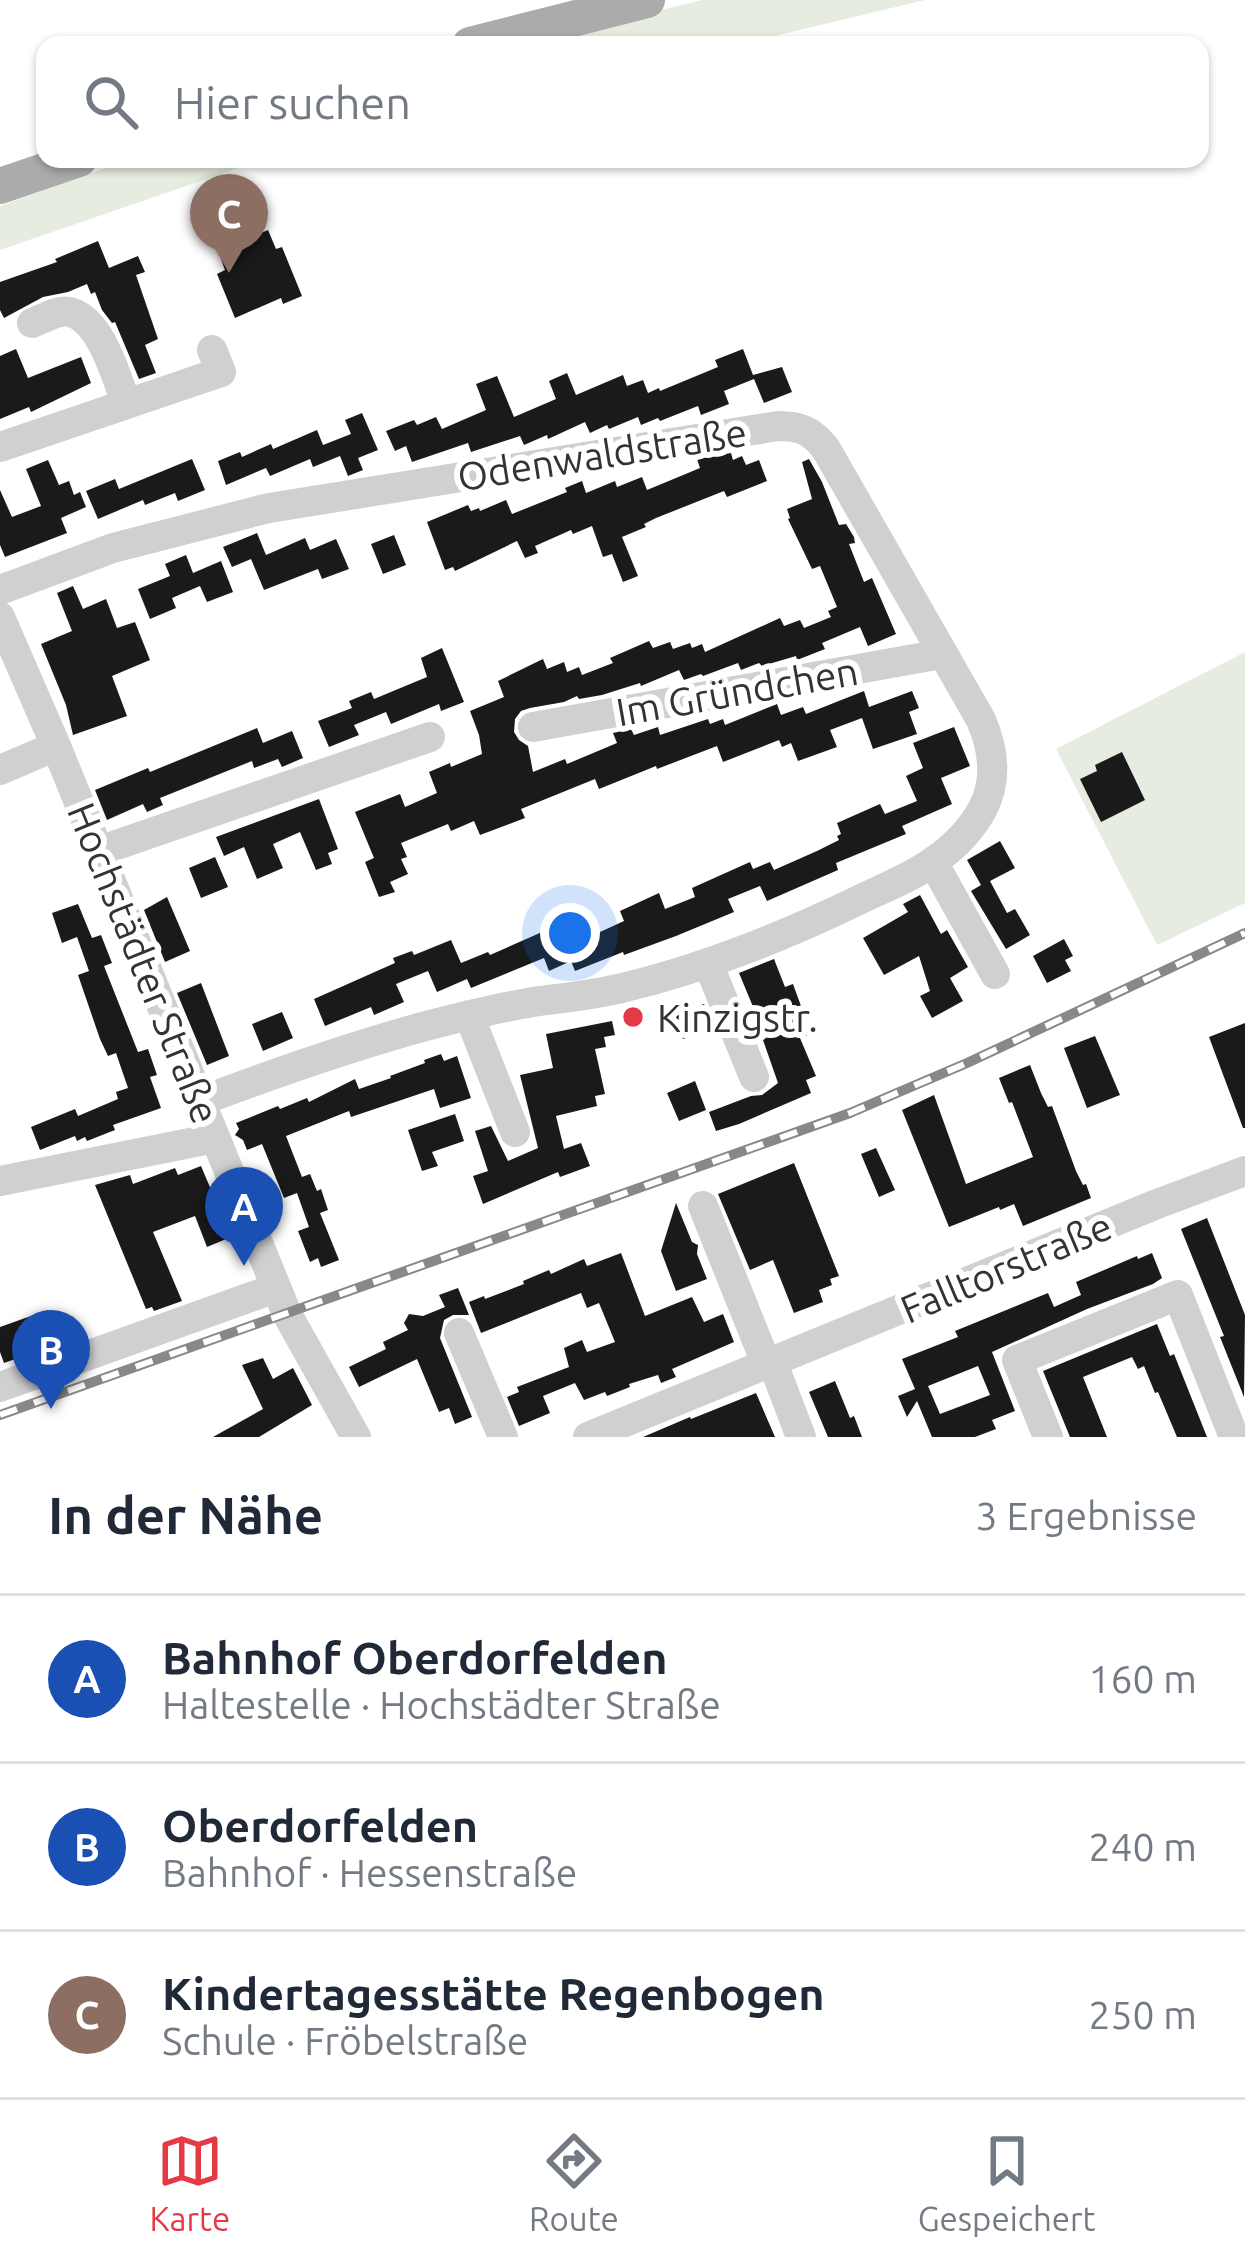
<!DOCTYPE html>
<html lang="de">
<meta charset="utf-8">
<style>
body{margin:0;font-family:Ubuntu,sans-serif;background:#f6f6f7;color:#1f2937}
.you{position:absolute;left:570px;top:933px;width:42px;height:42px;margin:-30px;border:9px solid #fff;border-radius:50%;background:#1a73e8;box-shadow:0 0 0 18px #1a73e833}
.badge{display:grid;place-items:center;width:78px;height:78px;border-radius:50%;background:#e63946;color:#fff;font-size:39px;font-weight:700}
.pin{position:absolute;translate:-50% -99px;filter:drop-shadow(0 3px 6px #0008)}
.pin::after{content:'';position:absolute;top:63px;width:42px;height:36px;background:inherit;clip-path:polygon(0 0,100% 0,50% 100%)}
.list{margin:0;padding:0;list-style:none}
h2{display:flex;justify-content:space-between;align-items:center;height:156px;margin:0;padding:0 48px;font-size:51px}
h2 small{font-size:39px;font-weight:400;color:#747a83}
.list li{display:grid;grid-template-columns:78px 1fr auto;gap:36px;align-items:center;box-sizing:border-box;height:168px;padding:0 48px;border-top:3px solid #e0e1e3}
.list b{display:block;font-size:45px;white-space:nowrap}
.list p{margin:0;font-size:39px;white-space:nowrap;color:#747a83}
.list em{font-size:39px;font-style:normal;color:#747a83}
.icon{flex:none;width:66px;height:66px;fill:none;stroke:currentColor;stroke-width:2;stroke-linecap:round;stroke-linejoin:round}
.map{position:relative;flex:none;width:1245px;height:1437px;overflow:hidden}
.search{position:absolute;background:#fff;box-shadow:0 3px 9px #0004;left:36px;right:36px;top:36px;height:132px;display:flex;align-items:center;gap:30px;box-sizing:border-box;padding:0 42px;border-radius:24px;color:#747a83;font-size:45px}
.sheet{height:660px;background:#fff}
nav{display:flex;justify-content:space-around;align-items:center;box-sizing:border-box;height:168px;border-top:3px solid #e0e1e3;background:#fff;font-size:33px;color:#747a83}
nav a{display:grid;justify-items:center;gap:6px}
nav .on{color:#e63946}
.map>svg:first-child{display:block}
.green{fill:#e6ecdf}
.building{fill:#1a1a1a;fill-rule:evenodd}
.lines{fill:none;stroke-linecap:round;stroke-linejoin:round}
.minor{stroke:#d0d0d0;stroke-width:30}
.major{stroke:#ababab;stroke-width:36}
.rail-casing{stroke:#888;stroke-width:10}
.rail{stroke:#fff;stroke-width:6;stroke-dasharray:18;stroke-linecap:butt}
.poi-dot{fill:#e63946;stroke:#fff;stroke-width:4.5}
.labels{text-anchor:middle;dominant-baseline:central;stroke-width:12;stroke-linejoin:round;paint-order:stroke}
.street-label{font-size:39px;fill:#333;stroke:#fff}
.poi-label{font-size:39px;fill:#333;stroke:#fff;text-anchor:start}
</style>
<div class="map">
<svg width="1245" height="1437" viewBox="0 0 1245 1437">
<rect width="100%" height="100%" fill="#fff"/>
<path class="green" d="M 702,0 L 925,0 L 737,45 L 518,45 Z
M 130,159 L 265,159 L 0,250 L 0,206 Z
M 1245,652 L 1245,903 L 1157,945 L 1056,749 Z"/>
<path class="building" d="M 268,230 L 276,249 L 282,247 L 302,296 L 283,304 L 281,298 L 235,318 L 217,274 L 225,270 L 218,251 Z
M 98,241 L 109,268 L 138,256 L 145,272 L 136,275 L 158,339 L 145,345 L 156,373 L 139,379 L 115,322 L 112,323 L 102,310 L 95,292 L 91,294 L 87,284 L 68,292 L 43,297 L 4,318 L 0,310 L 0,282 L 57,262 L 55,259 Z
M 16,349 L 28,378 L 81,357 L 91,383 L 31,412 L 29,407 L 0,419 L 0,356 Z
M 743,349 L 753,375 L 782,367 L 792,392 L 764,403 L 754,379 L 724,391 L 729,404 L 701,415 L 698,406 L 660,421 L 658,418 L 641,425 L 638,417 L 609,429 L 607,425 L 590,433 L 585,422 L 548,439 L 547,435 L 524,445 L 520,436 L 471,452 L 468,443 L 412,462 L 406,446 L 395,451 L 386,431 L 414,420 L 417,425 L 436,417 L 442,429 L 486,410 L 476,384 L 497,376 L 514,417 L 556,399 L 549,381 L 567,373 L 576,395 L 623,375 L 627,386 L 643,380 L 648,393 L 659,388 L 660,391 L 718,367 L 715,360 Z
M 362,413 L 378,450 L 358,458 L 363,470 L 348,476 L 340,456 L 313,467 L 310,459 L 270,476 L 266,468 L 226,485 L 218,461 L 240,452 L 242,457 L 271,444 L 273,449 L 317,430 L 323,445 L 351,434 L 345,420 Z
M 731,453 L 733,460 L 742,456 L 746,465 L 759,460 L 767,481 L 727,497 L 724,491 L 656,518 L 644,524 L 646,527 L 622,537 L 638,576 L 623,582 L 612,554 L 603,557 L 592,526 L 573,534 L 571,530 L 535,546 L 538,553 L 525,558 L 517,541 L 455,571 L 453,567 L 445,570 L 427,522 L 468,505 L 471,511 L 479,508 L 480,511 L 506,500 L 512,514 L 567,492 L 565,488 L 582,481 L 586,493 L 615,481 L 617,487 L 642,477 L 647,490 L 700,468 L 697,459 Z
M 192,459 L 205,490 L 178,501 L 175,493 L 145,505 L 143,500 L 98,519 L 86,491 L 115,479 L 119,489 Z
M 809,459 L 822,482 L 839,525 L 846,524 L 854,537 L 855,543 L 849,544 L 864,582 L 872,578 L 896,634 L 868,646 L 860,627 L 822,643 L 825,649 L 797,660 L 796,656 L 762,666 L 759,663 L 741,670 L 738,663 L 703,676 L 701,674 L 684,680 L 679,670 L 641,686 L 640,683 L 602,695 L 579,699 L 577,696 L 564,702 L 530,708 L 521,711 L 515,719 L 514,732 L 519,740 L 528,746 L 533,772 L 565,759 L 567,764 L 617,743 L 613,733 L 631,729 L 634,735 L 658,727 L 660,735 L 708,719 L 710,724 L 723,719 L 725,725 L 777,704 L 781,715 L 803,707 L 806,714 L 864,691 L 869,707 L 912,691 L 919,708 L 909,712 L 917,734 L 873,749 L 862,718 L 830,730 L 837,747 L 798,761 L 791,743 L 782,747 L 779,740 L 723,762 L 717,746 L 657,769 L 656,766 L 599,789 L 595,779 L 521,809 L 525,818 L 488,832 L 480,835 L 474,821 L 451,831 L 448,824 L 401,843 L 407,857 L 401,859 L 408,874 L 390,882 L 395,892 L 379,897 L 365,862 L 374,858 L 355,812 L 400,794 L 405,807 L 437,793 L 429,772 L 450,763 L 451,767 L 482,754 L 479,735 L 470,711 L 504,697 L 498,681 L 543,659 L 547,669 L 564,662 L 567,672 L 579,667 L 582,675 L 613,663 L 610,658 L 649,641 L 653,648 L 670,642 L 673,649 L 690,643 L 692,648 L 702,644 L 705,652 L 780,618 L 784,626 L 800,620 L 804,628 L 831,617 L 828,611 L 837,607 L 820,566 L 812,569 L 788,519 L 790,518 L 787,509 L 812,499 L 802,462 Z
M 48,460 L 59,485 L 69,481 L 74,495 L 80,492 L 86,507 L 61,518 L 67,533 L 5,557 L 0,545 L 0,490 L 12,517 L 41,506 L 26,469 Z
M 257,533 L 266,555 L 305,538 L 310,550 L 336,539 L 349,569 L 322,579 L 318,569 L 264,590 L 251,559 L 232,567 L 223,547 Z
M 394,535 L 406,565 L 383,574 L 371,544 Z
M 186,555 L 193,573 L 221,561 L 233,592 L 207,602 L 200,586 L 172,598 L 176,608 L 150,619 L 138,589 L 170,576 L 165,564 Z
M 73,586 L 83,609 L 106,599 L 117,628 L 135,622 L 150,660 L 112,676 L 127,716 L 73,735 L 66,705 L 41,644 L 72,631 L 57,593 Z
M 442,648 L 464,702 L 441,711 L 439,704 L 391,724 L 386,712 L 354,725 L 359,735 L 329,747 L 318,721 L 352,708 L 349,701 L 371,692 L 374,699 L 427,677 L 421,658 Z
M 954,727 L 970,766 L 941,778 L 952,804 L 902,826 L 906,834 L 836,863 L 838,870 L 767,901 L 760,886 L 728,899 L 734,912 L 676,936 L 624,955 L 623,952 L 575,971 L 571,961 L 549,971 L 544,958 L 471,988 L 467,979 L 437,992 L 428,971 L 396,984 L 404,1002 L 374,1015 L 371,1007 L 325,1026 L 314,999 L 395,963 L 393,958 L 412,951 L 414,955 L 451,940 L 461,963 L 488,952 L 490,955 L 567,921 L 576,943 L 624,921 L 620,911 L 659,893 L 665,909 L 695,897 L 692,888 L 750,862 L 753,869 L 770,862 L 774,870 L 817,851 L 839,840 L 837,836 L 841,834 L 837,823 L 880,804 L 885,814 L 917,801 L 906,776 L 923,768 L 913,743 Z
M 257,728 L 263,743 L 292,731 L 303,758 L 282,767 L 278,759 L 254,768 L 252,761 L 160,798 L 163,805 L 147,812 L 143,804 L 107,820 L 95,790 L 148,768 L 150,772 Z
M 1122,752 L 1145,800 L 1101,822 L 1080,779 L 1097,771 L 1095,765 Z
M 319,799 L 338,849 L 328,853 L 332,864 L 316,870 L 300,832 L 273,844 L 283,868 L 257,879 L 244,847 L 224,856 L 216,837 Z
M 1000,841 L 1015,868 L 990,881 L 1007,913 L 1015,909 L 1030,935 L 1006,949 L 971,891 L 981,885 L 967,860 Z
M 215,857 L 228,887 L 201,898 L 189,868 Z
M 920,895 L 941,934 L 947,930 L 968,967 L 950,978 L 963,1001 L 932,1018 L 920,996 L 930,991 L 919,956 L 884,975 L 863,938 L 908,912 L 903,904 Z
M 167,897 L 190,951 L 165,962 L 144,910 Z
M 78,904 L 92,938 L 101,935 L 112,963 L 104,966 L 138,1052 L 148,1049 L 157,1075 L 150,1077 L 161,1108 L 113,1125 L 115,1130 L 87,1141 L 85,1137 L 77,1141 L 75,1136 L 40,1150 L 31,1127 L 75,1109 L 78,1116 L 118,1099 L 116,1092 L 128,1088 L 116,1053 L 108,1056 L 100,1039 L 78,975 L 89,971 L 77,937 L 62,943 L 52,913 Z
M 1064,939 L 1073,956 L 1065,960 L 1071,971 L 1047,983 L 1033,956 Z
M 774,959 L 785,987 L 793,984 L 801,1006 L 796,1008 L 808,1035 L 800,1038 L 816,1076 L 806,1080 L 811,1093 L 739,1124 L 716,1131 L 709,1112 L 751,1096 L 762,1095 L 778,1083 L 763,1040 L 766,1038 L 739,973 Z
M 201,983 L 229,1056 L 207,1065 L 177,993 Z
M 704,1004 L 713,1027 L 683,1039 L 674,1016 Z
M 282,1012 L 293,1038 L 263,1051 L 252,1024 Z
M 612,1021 L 615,1035 L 604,1037 L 606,1047 L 595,1049 L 605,1094 L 595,1096 L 597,1106 L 556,1116 L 564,1149 L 581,1143 L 590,1166 L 560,1177 L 558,1172 L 483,1204 L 473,1176 L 488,1171 L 475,1131 L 491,1126 L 508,1161 L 538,1148 L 520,1075 L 553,1068 L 546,1034 Z
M 1245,1023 L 1245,1128 L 1243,1128 L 1209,1037 Z
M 1095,1036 L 1120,1095 L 1087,1108 L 1064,1048 Z
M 441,1054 L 444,1061 L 457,1056 L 471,1098 L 440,1108 L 434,1089 L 351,1117 L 349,1111 L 286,1136 L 302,1177 L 310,1174 L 317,1191 L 321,1189 L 328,1210 L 320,1213 L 339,1260 L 321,1267 L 318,1258 L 310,1262 L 298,1231 L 309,1227 L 297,1193 L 284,1198 L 262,1144 L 247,1150 L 243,1140 L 235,1135 L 239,1129 L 236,1123 L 278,1106 L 280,1109 L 307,1098 L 309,1102 L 355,1079 L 359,1089 L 391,1078 L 390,1076 L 425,1063 L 424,1060 Z
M 1030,1065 L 1041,1093 L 1048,1107 L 1052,1106 L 1076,1171 L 1083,1185 L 1086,1184 L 1091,1198 L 1023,1226 L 1014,1204 L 1000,1210 L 999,1207 L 949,1227 L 902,1110 L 934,1095 L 966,1184 L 1033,1157 L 1012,1102 L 1009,1103 L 999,1078 Z
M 695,1081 L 706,1110 L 679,1121 L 667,1093 Z
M 455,1114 L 464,1141 L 432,1152 L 438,1166 L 422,1171 L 408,1130 Z
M 876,1148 L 895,1190 L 879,1197 L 861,1154 Z
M 794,1163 L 839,1276 L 830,1279 L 832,1285 L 819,1290 L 823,1302 L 794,1313 L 773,1260 L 750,1270 L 718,1194 Z
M 201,1166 L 231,1237 L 207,1247 L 195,1216 L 153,1232 L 182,1301 L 154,1311 L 152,1307 L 146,1309 L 95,1185 L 130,1175 L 133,1184 L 175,1168 L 178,1175 Z
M 676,1203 L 692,1242 L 698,1245 L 697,1254 L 707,1279 L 676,1291 L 661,1251 Z
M 1207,1218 L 1245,1315 L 1244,1397 L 1220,1337 L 1224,1336 L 1181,1229 Z
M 621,1253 L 645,1316 L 692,1297 L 704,1322 L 723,1314 L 734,1342 L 672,1369 L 676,1377 L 661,1383 L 658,1375 L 629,1384 L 630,1387 L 607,1396 L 605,1392 L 584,1400 L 575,1383 L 543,1396 L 550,1413 L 519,1426 L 507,1397 L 519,1392 L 517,1387 L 569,1367 L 564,1348 L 582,1340 L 587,1352 L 615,1342 L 599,1303 L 587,1308 L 581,1293 L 481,1333 L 469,1302 L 484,1296 L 485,1299 L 524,1284 L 523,1281 L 549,1270 L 551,1274 L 584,1259 L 587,1266 Z
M 1152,1253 L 1162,1278 L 1153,1284 L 1087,1309 L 992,1352 L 1015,1411 L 992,1420 L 996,1429 L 975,1437 L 932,1437 L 917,1401 L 907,1417 L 898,1396 L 915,1389 L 902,1359 L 958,1337 L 955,1331 L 1048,1293 L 1054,1307 L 1081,1295 L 1076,1282 L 1137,1256 L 1138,1259 ZM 978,1366 L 990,1395 L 940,1414 L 928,1386 Z
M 458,1288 L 469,1315 L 453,1315 L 444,1320 L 440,1338 L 472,1417 L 455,1424 L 449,1408 L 439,1412 L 417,1359 L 359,1387 L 349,1367 L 386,1349 L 383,1342 L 408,1330 L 404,1323 L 409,1314 L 423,1316 L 445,1307 L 439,1295 Z
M 48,1310 L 60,1343 L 4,1363 L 0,1352 L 0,1327 Z
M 1157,1324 L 1170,1356 L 1174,1354 L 1207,1437 L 1177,1437 L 1158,1392 L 1155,1393 L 1144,1366 L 1138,1369 L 1132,1357 L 1083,1377 L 1107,1437 L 1070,1437 L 1043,1371 Z
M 263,1358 L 273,1379 L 293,1368 L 312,1405 L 259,1437 L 213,1437 L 263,1409 L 242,1365 Z
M 835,1381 L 850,1418 L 854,1416 L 862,1437 L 828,1437 L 809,1392 Z
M 756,1393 L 775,1437 L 643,1437 L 690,1417 L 691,1419 Z"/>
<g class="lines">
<path class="minor" d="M 32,323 C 43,319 58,309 70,312 C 101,320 116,376 126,403
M 0,447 L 221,372 L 212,350
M 0,590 L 113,548 L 269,508 L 778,426 C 801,426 812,431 826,449 L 981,720 C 993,748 998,779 983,808 C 972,829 953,848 934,861 C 912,877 886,887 861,899 C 785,936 705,968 622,988 C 593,995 563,998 533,1002 C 497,1008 461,1017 426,1026 C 349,1047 275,1073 201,1101
M 0,617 L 56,746 L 287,1314 L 356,1437
M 533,727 L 942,654
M 0,770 L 56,746
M 99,851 L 430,737
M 933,862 L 995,974
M 708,963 L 754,1077
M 469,1015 L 515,1132
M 0,1181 L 215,1138
M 703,1206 L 766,1363
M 459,1333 L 503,1437
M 772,1361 L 801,1437
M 0,1387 L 276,1288
M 588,1437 L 1157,1204 L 1245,1171
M 1048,1437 L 1017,1360 L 1178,1295 L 1234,1437"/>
<path class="major" d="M 470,45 L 647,0
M 0,186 L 79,159"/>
<g class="rail-casing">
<path id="rail" d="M 0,1415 L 850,1113 L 967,1063 L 1245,933"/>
</g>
<use href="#rail" class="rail"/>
</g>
<circle class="poi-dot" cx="633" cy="1017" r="12"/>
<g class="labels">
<g class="street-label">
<text transform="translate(602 454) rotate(-9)">Odenwaldstraße</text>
<text transform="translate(737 691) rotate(-10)">Im Gründchen</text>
<text transform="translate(144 963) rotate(68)">Hochstädter Straße</text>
<text transform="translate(1006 1267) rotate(-23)">Falltorstraße</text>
</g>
<g class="poi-label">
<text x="657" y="1017">Kinzigstr.</text>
</g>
</g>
</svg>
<div class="you"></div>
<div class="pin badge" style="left:244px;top:1266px;background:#1a4fb4">A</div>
<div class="pin badge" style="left:51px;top:1409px;background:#1a4fb4">B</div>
<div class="pin badge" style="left:229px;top:273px;background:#8d6e63">C</div>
<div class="search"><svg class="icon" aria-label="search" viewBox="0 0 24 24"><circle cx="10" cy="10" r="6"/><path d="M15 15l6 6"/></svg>Hier suchen</div>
</div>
<section class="sheet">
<h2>In der Nähe<small>3 Ergebnisse</small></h2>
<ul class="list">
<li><span class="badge" style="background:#1a4fb4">A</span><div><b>Bahnhof Oberdorfelden</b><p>Haltestelle · Hochstädter Straße</p></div><em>160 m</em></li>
<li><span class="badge" style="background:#1a4fb4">B</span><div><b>Oberdorfelden</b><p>Bahnhof · Hessenstraße</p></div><em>240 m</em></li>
<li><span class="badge" style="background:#8d6e63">C</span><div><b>Kindertagesstätte Regenbogen</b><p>Schule · Fröbelstraße</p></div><em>250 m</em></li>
</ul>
</section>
<nav>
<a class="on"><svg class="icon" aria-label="map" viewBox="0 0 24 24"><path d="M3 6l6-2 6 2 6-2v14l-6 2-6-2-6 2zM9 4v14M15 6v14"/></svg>Karte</a>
<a><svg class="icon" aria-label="directions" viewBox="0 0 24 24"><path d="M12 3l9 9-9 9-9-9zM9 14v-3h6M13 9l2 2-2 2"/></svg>Route</a>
<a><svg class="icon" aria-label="saved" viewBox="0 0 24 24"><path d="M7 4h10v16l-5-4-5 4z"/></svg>Gespeichert</a>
</nav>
